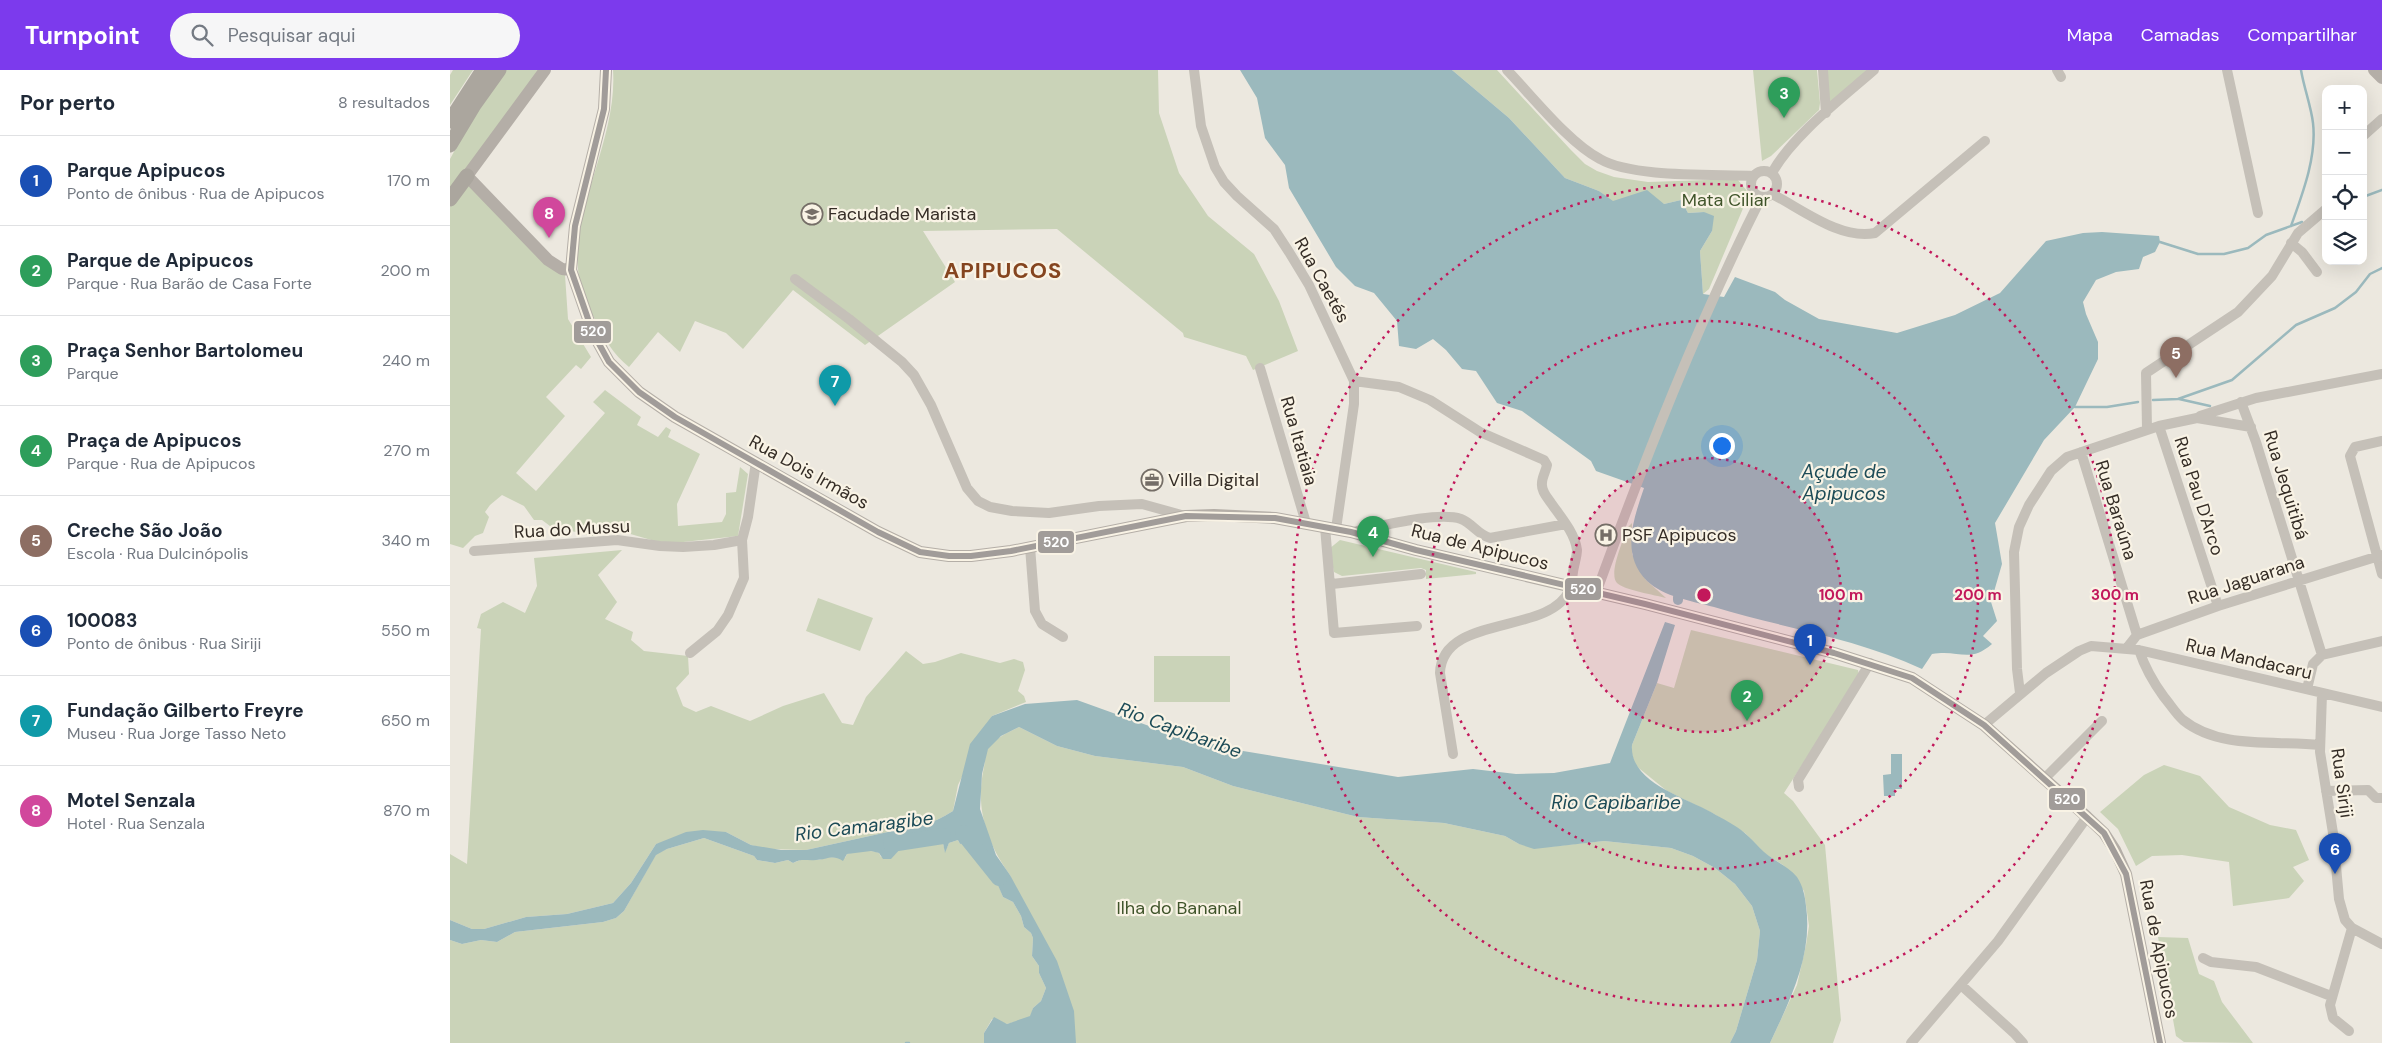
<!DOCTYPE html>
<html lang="pt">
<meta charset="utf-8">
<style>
body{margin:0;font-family:"DM Sans",sans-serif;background:#f6f6f7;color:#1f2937}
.controls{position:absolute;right:15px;top:15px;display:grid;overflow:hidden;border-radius:10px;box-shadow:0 5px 20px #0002}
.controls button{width:45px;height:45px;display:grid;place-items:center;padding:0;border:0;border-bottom:1px solid #e0e1e3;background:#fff;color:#1f2937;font:25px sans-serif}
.you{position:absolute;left:1271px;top:375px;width:18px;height:18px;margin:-12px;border:4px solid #fff;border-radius:50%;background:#1a73e8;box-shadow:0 0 0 8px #1a73e833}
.badge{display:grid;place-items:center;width:32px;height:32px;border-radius:50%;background:#7c3aed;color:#fff;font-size:16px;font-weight:700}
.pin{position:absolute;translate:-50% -41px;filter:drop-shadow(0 1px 2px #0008)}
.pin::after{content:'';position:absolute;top:26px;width:18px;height:15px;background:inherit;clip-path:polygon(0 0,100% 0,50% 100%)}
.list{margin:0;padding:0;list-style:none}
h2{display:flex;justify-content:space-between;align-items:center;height:65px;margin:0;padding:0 20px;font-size:21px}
h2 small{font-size:16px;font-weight:400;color:#747a83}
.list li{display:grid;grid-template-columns:32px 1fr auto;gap:15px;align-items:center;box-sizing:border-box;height:90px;padding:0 20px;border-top:1px solid #e0e1e3}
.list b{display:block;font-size:19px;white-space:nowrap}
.list p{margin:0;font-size:16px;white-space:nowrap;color:#747a83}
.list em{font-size:16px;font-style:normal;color:#747a83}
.icon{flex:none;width:28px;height:28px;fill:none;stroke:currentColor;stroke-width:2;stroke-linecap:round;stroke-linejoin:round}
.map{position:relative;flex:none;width:1932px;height:973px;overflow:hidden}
header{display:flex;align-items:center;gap:30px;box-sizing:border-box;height:70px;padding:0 25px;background:#7c3aed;color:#fff}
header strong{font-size:24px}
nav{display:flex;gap:28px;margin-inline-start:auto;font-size:18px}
.search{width:350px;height:45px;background:#f6f6f7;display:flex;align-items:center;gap:12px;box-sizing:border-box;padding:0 18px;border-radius:28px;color:#747a83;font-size:19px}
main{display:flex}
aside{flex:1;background:#fff}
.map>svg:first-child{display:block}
.green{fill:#cad3b8}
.water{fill:#9bb9bd}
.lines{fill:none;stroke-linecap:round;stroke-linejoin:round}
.stream{stroke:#9bb9bd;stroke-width:2.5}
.canal{stroke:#9bb9bd;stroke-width:10}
.river{stroke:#9bb9bd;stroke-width:16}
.minor{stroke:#c5c0b8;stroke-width:10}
.major{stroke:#b4aea7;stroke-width:12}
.highway{stroke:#aba69e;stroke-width:15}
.bus-1-casing{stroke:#f9f3e5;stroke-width:10}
.bus-1{stroke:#a19c99;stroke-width:6}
.ring{fill:none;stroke:#c2185b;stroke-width:2.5;stroke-dasharray:2.5 5}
.labels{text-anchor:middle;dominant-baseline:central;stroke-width:4.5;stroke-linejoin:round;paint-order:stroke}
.park-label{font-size:18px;fill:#3f542a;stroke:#f9f3e5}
.poi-label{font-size:18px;fill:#352d26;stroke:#f9f3e5;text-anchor:start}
.street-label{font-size:18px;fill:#352d26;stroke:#f9f3e5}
.water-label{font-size:19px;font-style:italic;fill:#1c4b57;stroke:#f9f3e5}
.district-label{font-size:22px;font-weight:bold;letter-spacing:1px;fill:#85451f;stroke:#f9f3e5}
.centre{fill:#c2185b;stroke:#f9f3e5;stroke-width:2.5}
.ring-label{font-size:15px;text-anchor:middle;font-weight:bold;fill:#c2185b;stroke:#f9f3e5;stroke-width:4.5;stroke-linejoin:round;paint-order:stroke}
.line-badge{stroke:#f9f3e5;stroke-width:2}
.badge-label{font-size:14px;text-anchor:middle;font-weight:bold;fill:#fff}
</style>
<header>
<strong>Turnpoint</strong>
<div class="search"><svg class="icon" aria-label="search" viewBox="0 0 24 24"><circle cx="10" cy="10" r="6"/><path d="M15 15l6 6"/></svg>Pesquisar aqui</div>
<nav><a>Mapa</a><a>Camadas</a><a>Compartilhar</a></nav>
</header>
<main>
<aside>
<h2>Por perto<small>8 resultados</small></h2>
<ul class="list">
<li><span class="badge" style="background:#1a4fb4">1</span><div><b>Parque Apipucos</b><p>Ponto de ônibus · Rua de Apipucos</p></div><em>170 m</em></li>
<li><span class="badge" style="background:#2e9e5b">2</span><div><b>Parque de Apipucos</b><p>Parque · Rua Barão de Casa Forte</p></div><em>200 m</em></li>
<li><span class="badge" style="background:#2e9e5b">3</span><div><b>Praça Senhor Bartolomeu</b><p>Parque</p></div><em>240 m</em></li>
<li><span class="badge" style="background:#2e9e5b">4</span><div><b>Praça de Apipucos</b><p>Parque · Rua de Apipucos</p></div><em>270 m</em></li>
<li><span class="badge" style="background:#8d6e63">5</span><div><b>Creche São João</b><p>Escola · Rua Dulcinópolis</p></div><em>340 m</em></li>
<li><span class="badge" style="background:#1a4fb4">6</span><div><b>100083</b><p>Ponto de ônibus · Rua Siriji</p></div><em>550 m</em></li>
<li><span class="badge" style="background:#0f9aa8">7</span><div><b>Fundação Gilberto Freyre</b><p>Museu · Rua Jorge Tasso Neto</p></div><em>650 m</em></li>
<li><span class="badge" style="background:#d1479c">8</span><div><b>Motel Senzala</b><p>Hotel · Rua Senzala</p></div><em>870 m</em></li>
</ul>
</aside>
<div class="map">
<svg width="1932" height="973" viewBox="0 0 1932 973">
<rect width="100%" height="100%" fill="#ece8df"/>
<path class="green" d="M 3,0 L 23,0 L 0,35 L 0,5 Z
M 56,0 L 91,0 L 0,122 L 0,89 L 28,38 Z
M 163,0 L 708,0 L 709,43 L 729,103 L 758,146 L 804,184 L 829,231 L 848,281 L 803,300 L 796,286 L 734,267 L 733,263 L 607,159 L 473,161 L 505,212 L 415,275 L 343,220 L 293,279 L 276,263 L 245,251 L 230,282 L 208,262 L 179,297 C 163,284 155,270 146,251 C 139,239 133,227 130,213 C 116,144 168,72 163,0 Z
M 1002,0 L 1047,0 L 1120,79 L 1135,94 L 1147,101 L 1164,107 L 1198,112 L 1287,109 L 1298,122 L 1297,129 L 1259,219 L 1253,224 L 1250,181 L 1262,161 L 1254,142 L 1238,143 L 1231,130 L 1214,134 L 1178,127 L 1163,132 L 1149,121 L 1115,108 L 1059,48 Z
M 1303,0 L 1367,0 L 1370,33 L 1369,40 L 1321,86 L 1312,91 Z
M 1376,0 L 1424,0 L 1379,40 Z
M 18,112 L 115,205 L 118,249 L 141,287 L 131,299 L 126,295 L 96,327 L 115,346 L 66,403 L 86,421 L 155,343 L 143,332 L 155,320 L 191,347 L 187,355 L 208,367 L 216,357 L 221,360 L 218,367 L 250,384 L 227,434 L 228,456 L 272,452 L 276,444 L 276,423 L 286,422 L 290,397 L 298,404 L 288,466 L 215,474 L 146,454 L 143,466 L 100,456 L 92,450 L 84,450 L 74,436 L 52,425 L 40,435 L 35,442 L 39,447 L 33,463 L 25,466 L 13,478 L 0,474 L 0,137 Z
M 1182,453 L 1182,484 L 1196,510 L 1216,528 C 1205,525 1174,520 1167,513 C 1158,504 1174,468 1178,457 Z
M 890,470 L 1026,502 L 1026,504 L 976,509 L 976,500 L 971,498 L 892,506 L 884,502 L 879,479 Z
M 172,480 L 148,505 L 167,532 L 155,549 L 183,562 L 181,570 L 194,581 L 238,586 L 239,604 L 226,618 L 233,636 L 246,642 L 261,636 L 300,651 L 333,636 L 374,623 L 392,653 L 403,655 L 416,627 L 456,581 L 473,594 L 485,592 L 511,583 L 550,593 L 564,589 L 573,592 L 575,600 L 568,621 L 574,626 L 576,632 L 542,646 L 508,715 L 503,741 C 493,747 483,753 472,755 C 462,756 456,756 447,760 L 356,780 L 317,779 L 301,775 L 276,762 L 206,774 L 181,813 L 163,833 L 117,844 L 76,847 L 34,859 L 22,859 L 0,850 L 0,784 L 17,794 L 31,559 L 27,558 L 31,544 L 53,532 L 75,543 L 87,516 L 84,488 Z
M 368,528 L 423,548 L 410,581 L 356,561 Z
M 1241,560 L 1408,600 L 1409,606 L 1334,723 L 1343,731 L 1375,775 L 1391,950 L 1383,973 L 1320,973 L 1347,915 L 1356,875 L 1359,856 L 1354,821 L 1333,795 L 1314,783 L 1295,763 L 1264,744 L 1217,721 L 1185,695 L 1182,684 L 1182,675 L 1207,613 L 1224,618 Z
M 704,586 L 780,586 L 780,632 L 704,632 Z
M 569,657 L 607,676 L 645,686 L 733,697 L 783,716 L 908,747 L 994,753 L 1055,766 L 1069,774 L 1097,777 L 1154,771 L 1221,778 L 1243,786 L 1265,798 L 1285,814 L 1302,836 L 1310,861 L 1307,890 L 1286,961 L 1280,973 L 616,973 L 615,953 L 560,805 C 536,771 525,738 534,697 C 535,692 535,683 538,678 C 545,668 559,662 569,657 Z
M 1714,695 L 1750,706 L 1779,737 L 1820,755 L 1846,760 L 1859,790 L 1843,797 L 1854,811 L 1839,828 L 1783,836 L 1779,792 L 1732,785 L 1702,786 L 1686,796 L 1668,759 L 1650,742 L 1694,705 Z
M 468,767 L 473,770 L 493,773 L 495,782 L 499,773 L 508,770 L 510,774 C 521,773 530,780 537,787 L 535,795 L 544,803 L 553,827 L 563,832 L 571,846 L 574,857 L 581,863 L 583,868 L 582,886 L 589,896 L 589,903 L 596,918 L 591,931 L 583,938 L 581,946 L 576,949 L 557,954 L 542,949 L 534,963 L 534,973 L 0,973 L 0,870 L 12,874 L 31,870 L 47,872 L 65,862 L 153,852 L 166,848 L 174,841 L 206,784 L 217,779 L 254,768 L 304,786 L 307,790 L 325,793 L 338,790 L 343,793 L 355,788 L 369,790 L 378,787 L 395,788 L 397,784 C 406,781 420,779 429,783 L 431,787 L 444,785 L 453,776 Z
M 1708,867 L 1738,868 L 1749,904 L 1764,911 L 1772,932 L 1803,973 L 1734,972 L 1726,966 Z"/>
<path class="water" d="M 790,0 L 1002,0 L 1059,48 L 1115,108 L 1149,121 L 1163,131 L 1197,120 L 1214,134 L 1231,130 L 1238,143 L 1254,142 L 1264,146 L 1262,161 L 1250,181 L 1253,224 L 1274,227 L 1285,207 L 1325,222 L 1335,230 L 1369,249 L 1447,263 L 1505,245 L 1550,223 L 1596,171 L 1633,163 L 1652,162 L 1709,166 L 1710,172 L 1705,182 L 1693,187 L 1689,199 L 1666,202 L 1646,210 L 1633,232 L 1636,244 L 1648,272 L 1648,289 L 1625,337 L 1594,370 L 1545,453 L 1552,494 L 1541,532 L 1547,551 L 1533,566 L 1542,574 C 1519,594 1509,579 1482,584 L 1472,599 C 1407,568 1332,558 1264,537 C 1242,531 1214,527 1197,511 C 1170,484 1184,448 1194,418 L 1146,401 L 1141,391 L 1072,341 L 1047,333 L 1026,301 L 1012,299 L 996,280 L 983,269 L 966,279 L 949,276 L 947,251 L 924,223 L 905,216 L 886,197 L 839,118 L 835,95 L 815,68 L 807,28 Z
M 1215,552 L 1225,555 L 1207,613 L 1182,675 C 1179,714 1239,728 1266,745 C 1277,751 1289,757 1298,766 C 1304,771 1308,777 1314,782 C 1324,791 1338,796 1347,807 C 1353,816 1355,826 1356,836 C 1363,885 1340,930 1320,973 L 1280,973 L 1286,961 L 1307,890 L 1310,861 L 1302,836 L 1285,814 L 1265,798 L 1243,786 L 1221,778 L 1154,771 L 1084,779 L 1069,774 L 1055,766 L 994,753 L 908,747 L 783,716 L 733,697 L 645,686 L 607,676 L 569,657 L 551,666 L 538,679 L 532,704 L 530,739 L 546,785 L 560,805 L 607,891 L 624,941 L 626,973 L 534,973 L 534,963 L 544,947 L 557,954 L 580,946 L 583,938 L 591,931 L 596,918 L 589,903 L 589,896 L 582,886 L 583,868 L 581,863 L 574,857 L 571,846 L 563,832 L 553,827 L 542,801 L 532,796 L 536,793 L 537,787 L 535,784 L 528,784 L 528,779 L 514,773 L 510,774 L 508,770 L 499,773 L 495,783 L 493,773 L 473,770 L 468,767 L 453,776 L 441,789 L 433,789 L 429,783 L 421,781 L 397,784 L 393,791 C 382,784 377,790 366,790 C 356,791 352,788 343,793 L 338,790 L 325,793 L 307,790 L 304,786 L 254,768 L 217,779 L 206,785 L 174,841 L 166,848 L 153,852 L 65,862 L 47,872 L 31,870 L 12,874 L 0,870 L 0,850 L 22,859 L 34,859 L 76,847 L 117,844 L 163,833 L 181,813 L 206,774 L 236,762 L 253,760 L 276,762 L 301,775 L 331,780 L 356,780 L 447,760 C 456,756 462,756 472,754 C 483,753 493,747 503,741 L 520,674 L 542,646 L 575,634 L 627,630 L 713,661 L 787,680 L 948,707 L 1023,699 L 1066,704 L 1104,703 L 1160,693 Z
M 1441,684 L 1452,684 L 1452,719 L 1445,719 L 1445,726 L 1434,726 L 1433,705 L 1441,704 Z"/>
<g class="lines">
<path class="stream" d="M 1913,127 L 1932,120
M 1841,156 C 1852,125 1867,87 1863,53 C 1861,36 1854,18 1851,0
M 1710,172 L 1748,184 L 1774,184 L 1798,178 L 1816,165 L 1852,152
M 1729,329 L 1760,336
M 1703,330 L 1728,329 L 1782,310 L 1846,255 L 1885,238 L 1906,222 L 1920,204 L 1932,198
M 1625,337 L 1657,337 L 1688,332
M 456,973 L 459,973"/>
<path class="canal" d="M 1228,527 L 1228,530"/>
<path class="river" d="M 513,763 L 549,808
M 441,774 L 493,766"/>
<path class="minor" d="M 744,0 L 751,56 L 765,97 L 774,112 L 787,126 L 824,159 L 839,182 L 859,215 L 904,311 L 904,334 L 886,459
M 1057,0 C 1082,26 1119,73 1150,89 C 1183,108 1263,104 1304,106
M 1373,0 L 1376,43
M 1607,0 L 1611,7
M 1777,0 L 1808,143
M 1913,66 L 1932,49
M1301 114a13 13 0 1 1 26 0a13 13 0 1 1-26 0Z
M 1322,103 C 1342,66 1392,28 1424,0
M 1324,125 C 1353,140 1391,170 1425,163 L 1535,71
M 1841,173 L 1852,182 L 1867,202
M 345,209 L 399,249 L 452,292 L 464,305 L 481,335 L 517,418 L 528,431 L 540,437 L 562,441 L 599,443 L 649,436 L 692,434 L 735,446
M 810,298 L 856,453
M 904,311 L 949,317 L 980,330 L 1030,362 L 1094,390 L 1097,395 C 1096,401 1092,407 1092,413 C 1091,421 1097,427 1101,433 C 1110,446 1125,463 1127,480 C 1127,486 1124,495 1123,502 C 1122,508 1122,515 1119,521 C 1099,565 992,544 990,603 L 1003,684
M 1791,332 L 1806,372 L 1872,585 L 1863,594 L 1857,619
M 1750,346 L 1806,328 L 1932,304
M 1709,356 L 1768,536
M 1697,359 L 1696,303 L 1788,242 L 1822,206 L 1848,163 L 1876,139
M 1932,371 L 1905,377 L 1900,386 L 1932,504
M 1631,382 L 1687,565
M 875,457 L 884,563 L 967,556
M 902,462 C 928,457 987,441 1011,449 C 1022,453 1028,465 1040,468 L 1116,454
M 580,477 L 585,541 L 592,554 L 613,567
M 24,481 L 167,470 L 210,476 L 233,477 L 264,475 L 292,470 L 298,447 L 306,392
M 882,514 L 971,504
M 1146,523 C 1195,389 1247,255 1311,128
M 1676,579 L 1687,565 L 1768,536 L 1932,485
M 1689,580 C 1695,598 1703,612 1714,627 C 1720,634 1726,644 1733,650 C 1770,680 1826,670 1870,675
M 240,583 L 267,561 L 278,545 L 294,508 L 292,470
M 1872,585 L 1932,571
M 1570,623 L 1567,599 L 1564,482 L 1569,457 L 1579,435 L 1601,401 L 1617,387 L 1709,356 L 1747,348 L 1801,357
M 1872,624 L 1870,682 L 1883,763 L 1889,829 L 1895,850 L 1902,858 L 1932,874
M 1534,655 L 1596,603 L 1629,581 L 1641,576 L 1689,580 L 1932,637
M 1594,709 L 1652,651
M 1349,717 L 1348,710 L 1420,593
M 1876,721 L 1918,720 L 1926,728 L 1932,728
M 1753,888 L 1761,892 L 1806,897 L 1881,926
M 1511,915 L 1564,963 L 1573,973
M 1899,961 L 1883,948 L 1880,935 L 1902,858
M 1461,973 L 1548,871 L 1637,747"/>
<path class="major" d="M 95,0 L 17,106 L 98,190 L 112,199 L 121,200
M 156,0 L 154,39 L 125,156 L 121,200 L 143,263 L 159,292 L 189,322 L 225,347 L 428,462 L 470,482 L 499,486 L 521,486 L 561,481 L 736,446 L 764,445 L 825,448 L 901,462 L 966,480 L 1195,534 L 1384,583 L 1462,608 L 1534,655 L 1637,747 L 1654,763 L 1665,780 L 1676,804 L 1710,973
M 1924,0 L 1932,8"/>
<path class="highway" d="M 0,51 L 33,0
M 0,75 L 24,35 L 49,0
M 0,129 L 17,106"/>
<g class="bus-1-casing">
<path id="bus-1" d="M 156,0 L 154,39 L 125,156 L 121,200 L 143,263 L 159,292 L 189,322 L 225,347 L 428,462 L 470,482 L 499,486 L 521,486 L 561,481 L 736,446 L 825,448 L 901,462 L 966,480 L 1195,534 L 1384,583 L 1462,608 L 1534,655 L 1654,763 L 1676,804 L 1710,973"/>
</g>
<use href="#bus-1" class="bus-1"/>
</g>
<circle cx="1254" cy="525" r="137" fill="#c2185b" fill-opacity=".12"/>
<g class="ring">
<circle cx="1254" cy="525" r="137"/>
<circle cx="1254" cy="525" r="274"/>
<circle cx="1254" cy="525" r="411"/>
</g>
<defs>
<g id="university-ring" transform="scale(1.125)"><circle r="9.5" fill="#f9f3e5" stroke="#756e67" stroke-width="1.5"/><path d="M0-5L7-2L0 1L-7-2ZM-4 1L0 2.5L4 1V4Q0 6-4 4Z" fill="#756e67"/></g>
<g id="office-ring" transform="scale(1.125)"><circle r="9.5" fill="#f9f3e5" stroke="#756e67" stroke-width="1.5"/><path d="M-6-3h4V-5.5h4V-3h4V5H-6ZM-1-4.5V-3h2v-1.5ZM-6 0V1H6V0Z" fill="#756e67"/></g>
<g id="hospital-ring" transform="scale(1.125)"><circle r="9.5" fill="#f9f3e5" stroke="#756e67" stroke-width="1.5"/><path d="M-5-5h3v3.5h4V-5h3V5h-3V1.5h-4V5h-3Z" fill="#756e67"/></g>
</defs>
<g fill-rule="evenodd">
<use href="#university-ring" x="362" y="144"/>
<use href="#office-ring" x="702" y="410"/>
<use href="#hospital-ring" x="1156" y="465"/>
</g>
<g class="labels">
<g class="park-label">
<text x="1276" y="130">Mata Ciliar</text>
<text x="729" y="838">Ilha do Bananal</text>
</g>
<g class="poi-label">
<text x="378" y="144">Facudade Marista</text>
<text x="718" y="410">Villa Digital</text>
<text x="1172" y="465">PSF Apipucos</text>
</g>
<g class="street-label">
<text transform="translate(872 210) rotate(61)">Rua Caetés</text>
<text transform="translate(849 371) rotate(74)">Rua Itatiaia</text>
<text transform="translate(359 402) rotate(29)">Rua Dois Irmãos</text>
<text transform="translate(1836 415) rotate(73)">Rua Jequitibá</text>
<text transform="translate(1749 426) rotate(72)">Rua Pau D'Arco</text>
<text transform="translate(1666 440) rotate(73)">Rua Baraúna</text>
<text transform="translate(122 459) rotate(-3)">Rua do Mussu</text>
<text transform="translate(1030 477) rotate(14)">Rua de Apipucos</text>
<text transform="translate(1796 510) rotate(-18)">Rua Jaguarana</text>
<text transform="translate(1799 589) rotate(13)">Rua Mandacaru</text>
<text transform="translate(1892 713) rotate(82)">Rua Siriji</text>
<text transform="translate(1709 879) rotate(79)">Rua de Apipucos</text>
</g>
<g class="water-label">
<text x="1394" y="401">Açude de<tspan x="1394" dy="22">Apipucos</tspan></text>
<text transform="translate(730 660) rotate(20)">Rio Capibaribe</text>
<text x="1166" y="732">Rio Capibaribe</text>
<text transform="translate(414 756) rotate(-7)">Rio Camaragibe</text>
</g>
<g class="district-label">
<text x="553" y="200">APIPUCOS</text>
</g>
</g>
<circle cx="1254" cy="525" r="8" class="centre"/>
<g class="ring-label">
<text x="1391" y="530">100 m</text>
<text x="1528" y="530">200 m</text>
<text x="1665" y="530">300 m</text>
</g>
<g class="line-badge">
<rect x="123" y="250" width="39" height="24" rx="5" fill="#a19c99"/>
<rect x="587" y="460" width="38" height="24" rx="5" fill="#a19c99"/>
<rect x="1114" y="507" width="38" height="24" rx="5" fill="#a19c99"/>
<rect x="1598" y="717" width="38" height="24" rx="5" fill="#a19c99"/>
</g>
<g class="badge-label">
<text x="143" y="266">520</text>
<text x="606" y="477">520</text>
<text x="1133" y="524">520</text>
<text x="1617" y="734">520</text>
</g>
</svg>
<div class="controls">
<button>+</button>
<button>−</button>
<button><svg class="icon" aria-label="locate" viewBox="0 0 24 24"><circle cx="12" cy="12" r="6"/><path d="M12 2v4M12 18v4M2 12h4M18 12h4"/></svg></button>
<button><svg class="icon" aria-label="layers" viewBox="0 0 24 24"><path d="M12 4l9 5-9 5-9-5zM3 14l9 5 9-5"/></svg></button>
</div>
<div class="you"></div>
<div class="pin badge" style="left:1360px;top:595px;background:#1a4fb4">1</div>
<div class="pin badge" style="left:1297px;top:651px;background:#2e9e5b">2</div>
<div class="pin badge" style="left:1334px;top:48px;background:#2e9e5b">3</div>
<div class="pin badge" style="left:923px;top:487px;background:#2e9e5b">4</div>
<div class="pin badge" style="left:1726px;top:308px;background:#8d6e63">5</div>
<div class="pin badge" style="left:1885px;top:804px;background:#1a4fb4">6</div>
<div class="pin badge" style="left:385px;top:336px;background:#0f9aa8">7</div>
<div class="pin badge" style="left:99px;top:168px;background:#d1479c">8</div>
</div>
</main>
